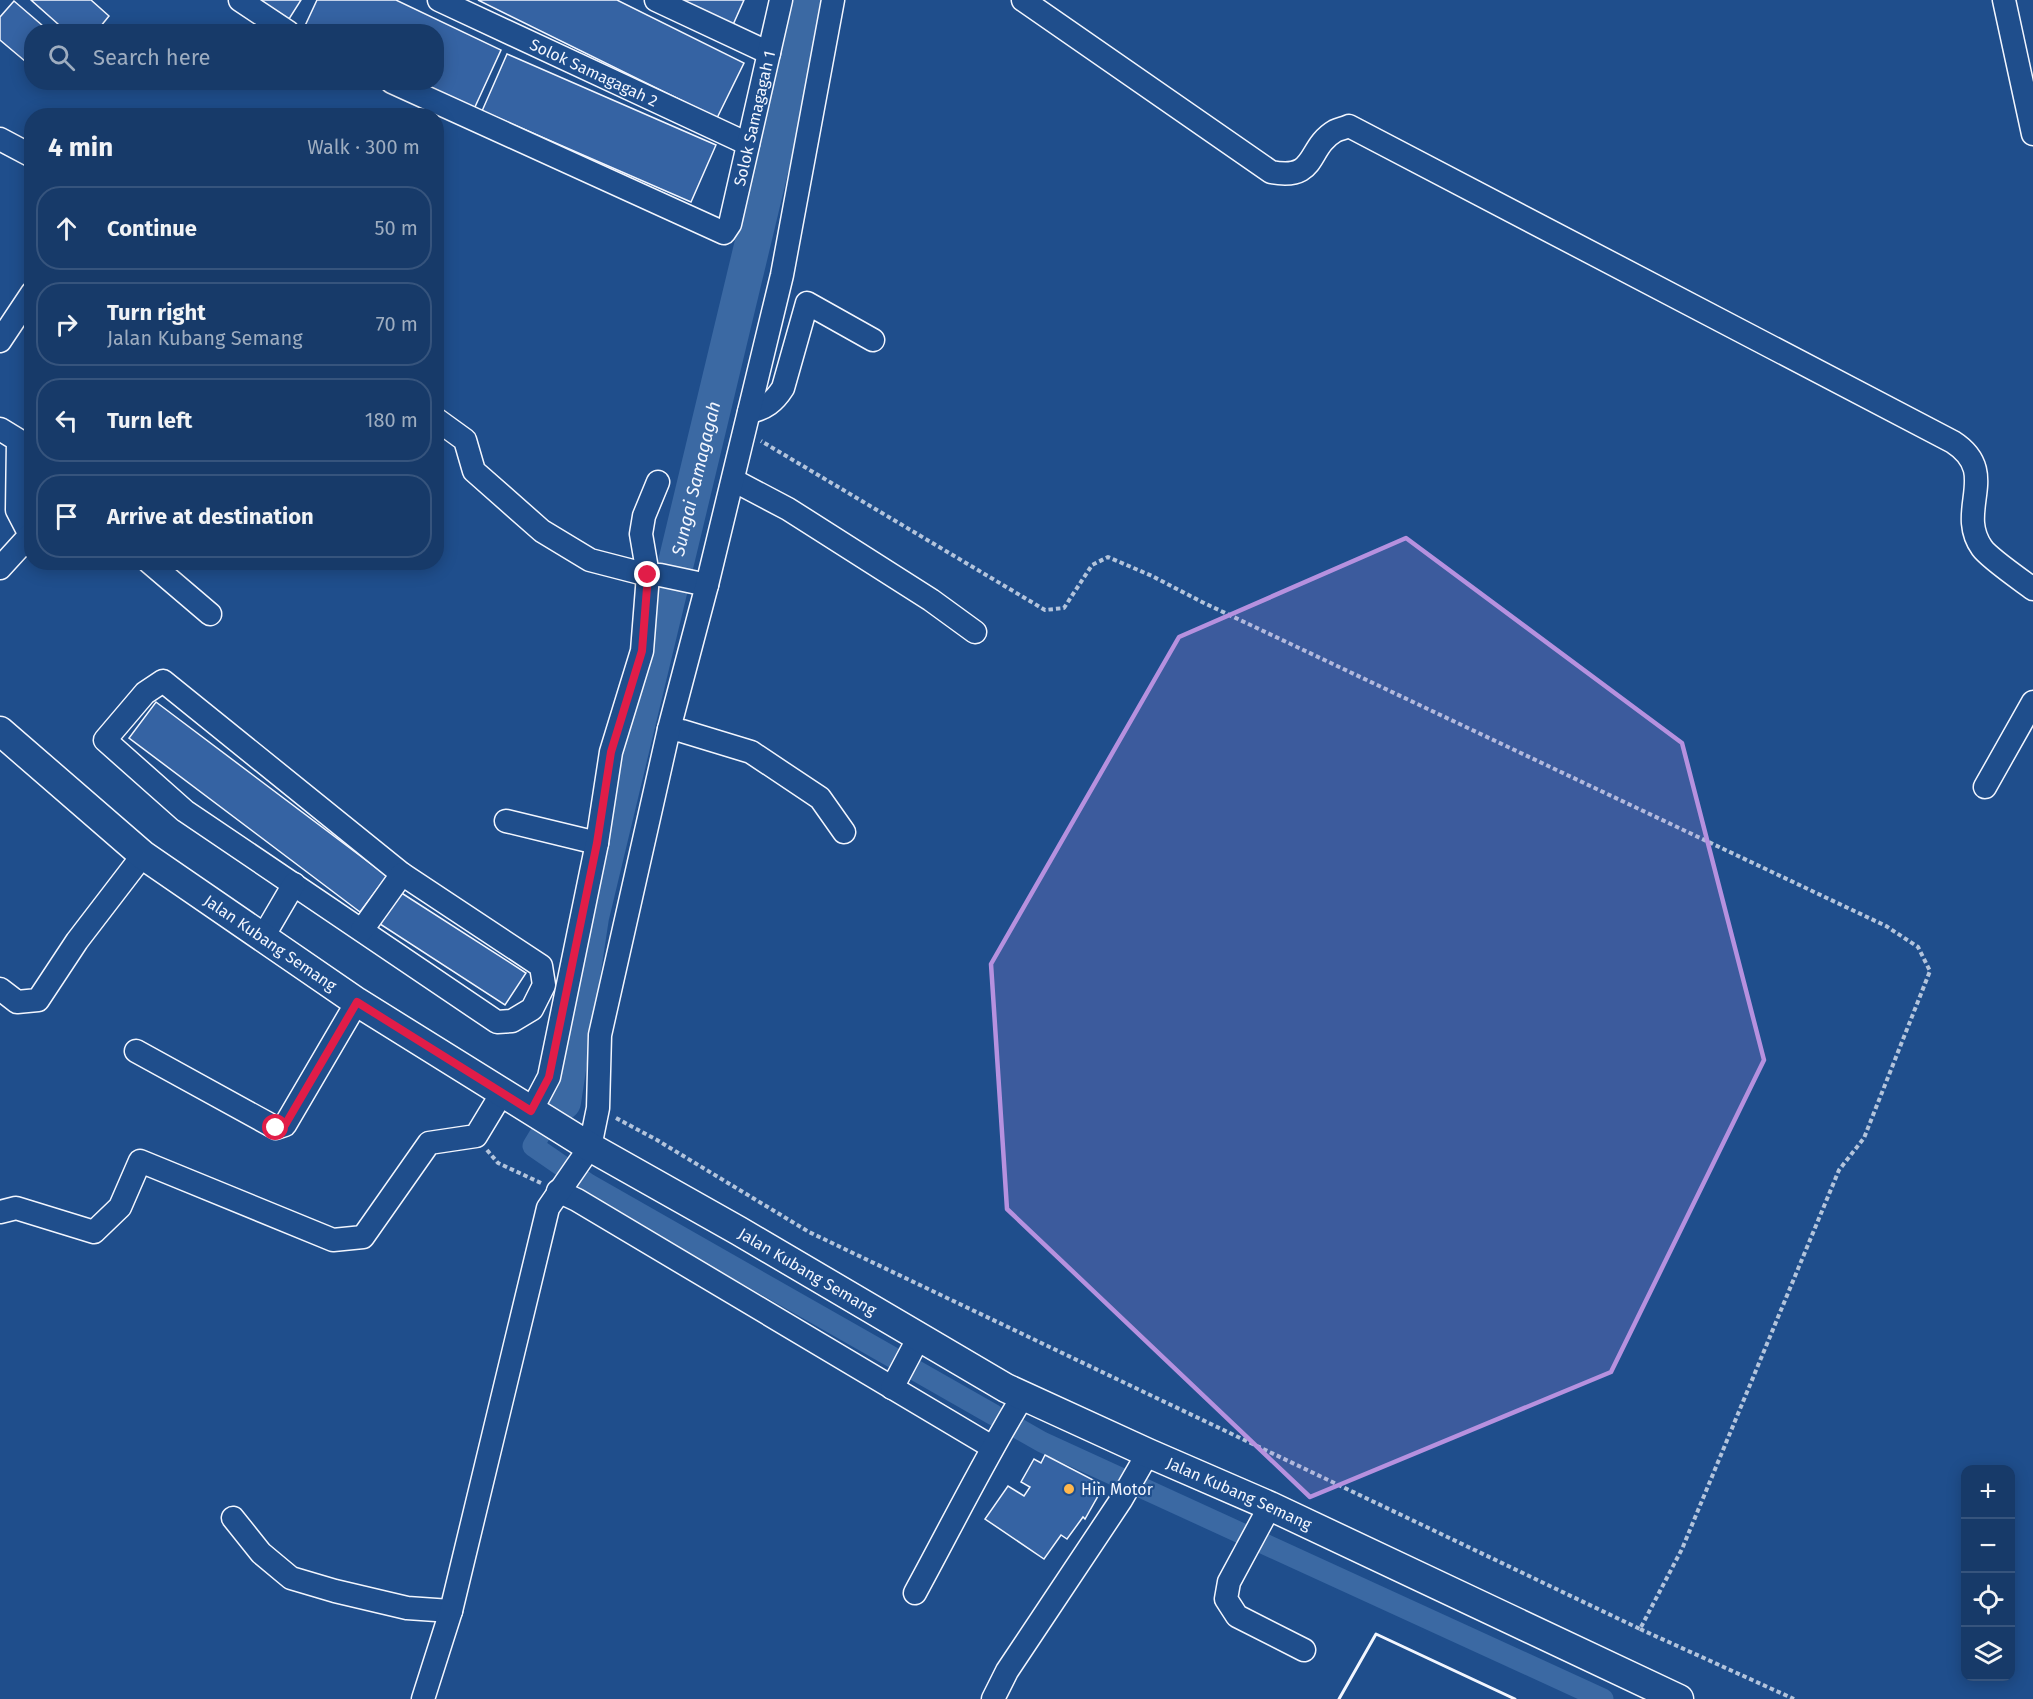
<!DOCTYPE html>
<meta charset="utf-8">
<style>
body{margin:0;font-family:"Fira Sans",sans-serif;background:#244571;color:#f1f3f6}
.controls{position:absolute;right:18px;bottom:18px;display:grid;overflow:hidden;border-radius:12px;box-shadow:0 3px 15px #0003}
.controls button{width:54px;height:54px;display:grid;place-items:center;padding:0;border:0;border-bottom:2px solid #36547d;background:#173a69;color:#f1f3f6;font:30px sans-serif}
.stop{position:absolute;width:18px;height:18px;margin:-14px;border:4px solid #e11d48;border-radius:50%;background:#fff}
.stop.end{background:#e11d48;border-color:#fff;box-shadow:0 2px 6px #0008}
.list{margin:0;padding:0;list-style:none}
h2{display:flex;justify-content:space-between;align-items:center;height:78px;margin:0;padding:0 24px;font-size:26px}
h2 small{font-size:20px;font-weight:400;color:#9eadc0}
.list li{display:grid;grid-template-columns:39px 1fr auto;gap:18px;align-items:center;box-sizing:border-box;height:84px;margin:0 12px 12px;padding:0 12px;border:2px solid #36547d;border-radius:24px}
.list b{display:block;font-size:22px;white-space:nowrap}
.list p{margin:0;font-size:20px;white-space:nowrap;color:#9eadc0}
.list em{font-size:20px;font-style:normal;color:#9eadc0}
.icon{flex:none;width:33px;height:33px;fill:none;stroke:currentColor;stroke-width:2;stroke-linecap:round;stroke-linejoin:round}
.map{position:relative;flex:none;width:2033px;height:1699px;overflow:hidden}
.search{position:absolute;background:#173a69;box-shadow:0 3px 15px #0003;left:24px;top:24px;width:420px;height:66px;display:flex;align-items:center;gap:15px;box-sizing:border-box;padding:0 21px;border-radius:24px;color:#9eadc0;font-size:22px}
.panel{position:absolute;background:#173a69;box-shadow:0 3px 15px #0003;left:24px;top:108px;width:420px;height:462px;border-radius:24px}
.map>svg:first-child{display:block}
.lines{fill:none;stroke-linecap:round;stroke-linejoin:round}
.canal{stroke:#3b69a3;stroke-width:21}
.river{stroke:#3b69a3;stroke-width:36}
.building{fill:#3563a3;stroke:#f2f6ff;stroke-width:1.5}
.minor-casing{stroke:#f2f6ff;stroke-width:25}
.major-casing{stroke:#f2f6ff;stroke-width:31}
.path{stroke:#b3c4dc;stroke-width:4;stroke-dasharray:4.5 3;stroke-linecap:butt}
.minor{stroke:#1f4e8c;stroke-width:22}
.major{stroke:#1f4e8c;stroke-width:28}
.wall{stroke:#f2f6ff;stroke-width:3}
.route{stroke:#e11d48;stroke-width:8}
.marked{fill:#b691df;fill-opacity:0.2;stroke:#b691df;stroke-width:4.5;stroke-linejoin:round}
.poi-dot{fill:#ffb74d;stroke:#1f4e8c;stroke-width:2}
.labels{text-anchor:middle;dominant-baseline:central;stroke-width:4.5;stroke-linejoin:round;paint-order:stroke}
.street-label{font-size:16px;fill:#f2f6ff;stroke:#1f4e8c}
.poi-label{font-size:16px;fill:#f2f6ff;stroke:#1f4e8c;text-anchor:start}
.water-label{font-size:18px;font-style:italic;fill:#f2f6ff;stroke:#1f4e8c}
</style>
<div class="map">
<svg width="2033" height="1699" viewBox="0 0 2033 1699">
<rect width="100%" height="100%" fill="#1f4e8c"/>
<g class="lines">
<path class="canal" d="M 539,1136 L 533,1146 L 588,1184 L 994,1415
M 1014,1426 L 1042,1442 L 1603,1699"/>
<path class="river" id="s1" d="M 563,1102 L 591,917 L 811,0"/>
</g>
<path class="building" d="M 31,0 L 91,0 L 109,16 L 96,32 L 67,32 Z
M 259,0 L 301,0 L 289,19 Z
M 317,0 L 396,0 L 501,50 L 474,109 L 419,82 L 436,82 L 436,32 L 311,32 L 304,28 Z
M 478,0 L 617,0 L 744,63 L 717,118 Z
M 674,0 L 744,0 L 732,27 Z
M 14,1 L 50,32 L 32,32 L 32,67 L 0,40 L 0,17 Z
M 507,54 L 716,145 L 691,202 L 482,111 Z
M 156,702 L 387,876 L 360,912 L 129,738 Z
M 400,892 L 526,973 L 505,1005 L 380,924 Z
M 1045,1455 L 1099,1483 L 1094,1494 L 1098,1496 L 1085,1519 L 1083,1517 L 1067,1539 L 1061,1535 L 1044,1559 L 985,1519 L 1008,1486 L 1024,1496 L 1030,1487 L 1021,1482 L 1034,1459 L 1041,1463 Z"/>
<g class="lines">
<g class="minor-casing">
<g id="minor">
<path d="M 240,0 L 288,32"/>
<path id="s2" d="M 439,0 L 748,144"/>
<path d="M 656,0 L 769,53"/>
<path d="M 1023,0 L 1271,172 C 1318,181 1306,148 1335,131 C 1339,129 1345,128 1349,126 L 1953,442 C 2001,473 1955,510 1982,548 C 1989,558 2021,580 2033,589"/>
<path d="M 2004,0 L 2033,134"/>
<path id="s3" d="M 392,82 L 724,233 L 730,224 L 781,0"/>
<path d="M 0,139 L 32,156"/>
<path d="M 0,341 L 32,293"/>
<path d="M 749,412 C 765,409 774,402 783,388 L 807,303 L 873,340"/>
<path d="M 436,419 L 465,440 L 474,471 L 542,531 L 590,560 L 648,575 L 660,575 L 707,585"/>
<path d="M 0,429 L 18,440 L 17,510 L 30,535"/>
<path d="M 733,480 L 788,509 L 931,600 L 975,632"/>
<path d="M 149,562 L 210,614"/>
<path d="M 0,568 L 32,533"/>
<path d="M 163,681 L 402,874 L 541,966 L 544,985 L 532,1009 L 512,1021 L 497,1022 L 185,811 L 105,740 L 145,693 Z"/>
<path d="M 669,729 L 682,731 L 751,752 L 820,798 L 844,832"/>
<path d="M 1985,787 L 2033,702"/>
<path d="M 506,821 L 597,843"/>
<path d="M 362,930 L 402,874"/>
<path d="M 263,937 L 294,884"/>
<path d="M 0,989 L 17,1002 L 38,1000 L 77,941 L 143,855"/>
<path d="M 136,1051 L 276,1128 L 285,1125 L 357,1002"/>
<path d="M 531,1111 L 549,1077 L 597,843 L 611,752 L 642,651 L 648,575 L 641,534 L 644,516 L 658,482"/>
<path d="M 558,1191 L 577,1200 L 992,1447"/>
<path d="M 0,1212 L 16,1208 L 94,1232 L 120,1207 L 140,1161 L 333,1240 L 363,1237 L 429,1143 L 476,1136 L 502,1093"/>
<path d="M 892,1388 L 919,1337"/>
<path d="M 1270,1506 L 1229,1582 L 1226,1599 L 1237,1616 L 1304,1650"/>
<path d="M 233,1518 L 261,1553 L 291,1578 L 335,1591 L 407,1608 L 451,1611"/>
<path d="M 915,1593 C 951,1527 984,1460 1023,1396"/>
<path d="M 423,1699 L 451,1611 L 548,1208 L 590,1147 L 598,1108 L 600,1035 L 669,729 L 707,585 L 782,275 L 833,0"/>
<path d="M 993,1699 L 1007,1671 L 1121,1500 L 1148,1453"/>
</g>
</g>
<g class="major-casing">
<g id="major">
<path id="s4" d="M 0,731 L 143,855 L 357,1002 L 590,1147 L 739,1231 L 1006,1388 L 1148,1453 L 1270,1506 L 1679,1699"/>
</g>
</g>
<path class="path" d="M 616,1118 L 657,1140 L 809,1232 L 1640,1629 L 1682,1549 L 1839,1170 L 1864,1138 L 1930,971 L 1918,947 L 1886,926 L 1202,602 L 1152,576 L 1108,557 L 1092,565 L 1064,608 L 1045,610 L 761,441
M 487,1150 L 498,1163 L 541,1183
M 1640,1629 L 1794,1699"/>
<use href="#minor" class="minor"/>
<use href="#major" class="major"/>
<path class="wall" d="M 1339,1699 L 1376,1634 L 1515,1699"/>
</g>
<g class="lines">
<path class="route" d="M 276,1128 L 285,1125 L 357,1002 L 531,1111 L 549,1077 L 597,843 L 611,752 L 642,651 L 648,575"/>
</g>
<path class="marked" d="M 1406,538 L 1682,743 L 1764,1060 L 1611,1372 L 1310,1497 L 1007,1209 L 991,964 L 1179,637 Z"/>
<circle class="poi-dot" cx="1069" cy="1489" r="6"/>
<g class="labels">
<g class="street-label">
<text stroke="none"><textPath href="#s2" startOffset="171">Solok Samagagah 2</textPath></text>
<text stroke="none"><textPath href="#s3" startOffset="484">Solok Samagagah 1</textPath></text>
<text stroke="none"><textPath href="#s4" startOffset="344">Jalan Kubang Semang</textPath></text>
<text stroke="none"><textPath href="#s4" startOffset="974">Jalan Kubang Semang</textPath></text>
<text stroke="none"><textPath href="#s4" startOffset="1460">Jalan Kubang Semang</textPath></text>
</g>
<g class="poi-label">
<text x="1081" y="1489">Hin Motor</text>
</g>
<g class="water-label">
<text stroke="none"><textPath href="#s1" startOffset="638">Sungai Samagagah</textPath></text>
</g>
</g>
</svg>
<div class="controls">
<button>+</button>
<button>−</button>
<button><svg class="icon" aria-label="locate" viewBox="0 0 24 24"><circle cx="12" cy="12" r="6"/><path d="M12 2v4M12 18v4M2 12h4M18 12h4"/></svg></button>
<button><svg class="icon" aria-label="layers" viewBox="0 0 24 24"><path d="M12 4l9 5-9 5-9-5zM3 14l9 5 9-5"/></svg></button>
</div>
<div class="stop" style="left:276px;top:1128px"></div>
<div class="stop end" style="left:648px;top:575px"></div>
<div class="search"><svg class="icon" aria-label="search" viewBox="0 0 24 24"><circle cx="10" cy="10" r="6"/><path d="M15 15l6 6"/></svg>Search here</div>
<section class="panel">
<h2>4 min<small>Walk · 300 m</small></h2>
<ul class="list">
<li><svg class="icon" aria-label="ahead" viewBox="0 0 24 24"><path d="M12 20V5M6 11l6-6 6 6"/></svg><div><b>Continue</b></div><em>50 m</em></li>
<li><svg class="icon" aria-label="right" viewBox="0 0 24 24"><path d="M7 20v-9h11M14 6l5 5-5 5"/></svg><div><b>Turn right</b><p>Jalan Kubang Semang</p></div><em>70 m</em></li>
<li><svg class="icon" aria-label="left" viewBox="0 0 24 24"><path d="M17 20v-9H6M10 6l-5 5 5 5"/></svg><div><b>Turn left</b></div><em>180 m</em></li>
<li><svg class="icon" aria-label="arrive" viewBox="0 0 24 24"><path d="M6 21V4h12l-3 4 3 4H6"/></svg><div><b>Arrive at destination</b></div></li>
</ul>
</section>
</div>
